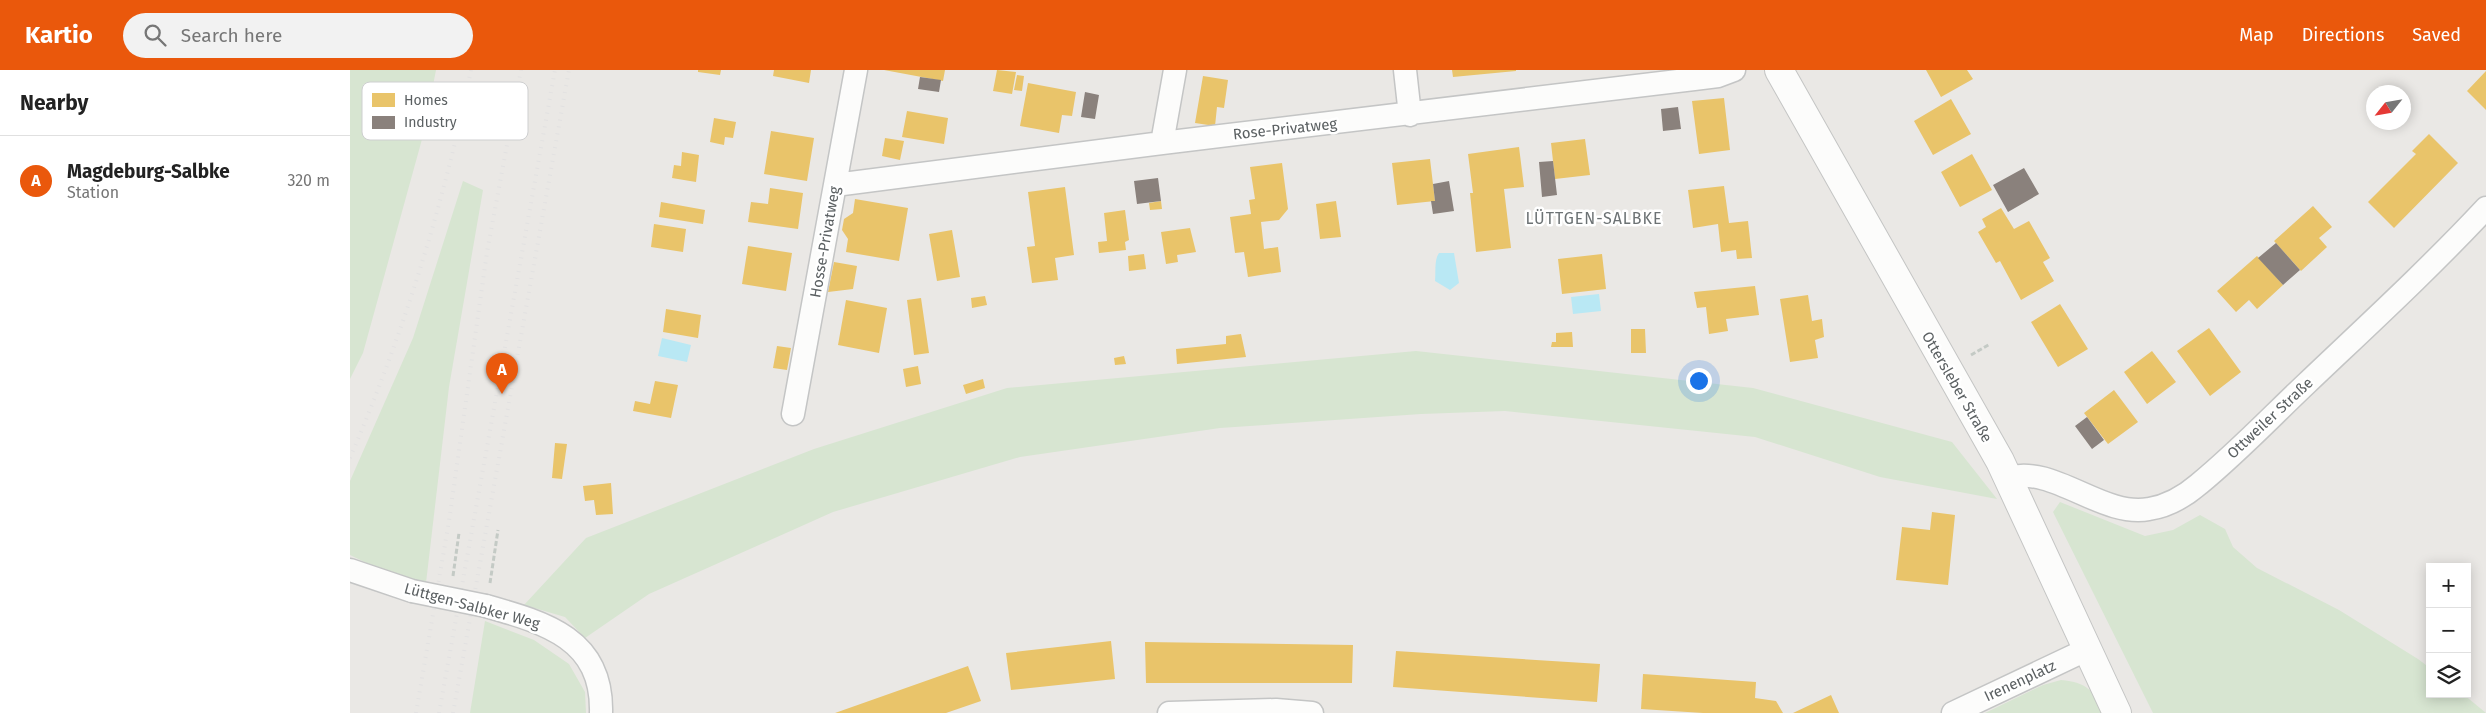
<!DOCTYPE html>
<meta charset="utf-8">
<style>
body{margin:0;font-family:"Fira Sans",sans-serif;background:#f2f2f2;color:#222}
.controls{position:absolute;right:15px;bottom:15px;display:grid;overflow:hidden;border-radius:0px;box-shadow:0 2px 12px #0003}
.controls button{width:45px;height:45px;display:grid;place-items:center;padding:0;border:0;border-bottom:1px solid #e0e0e0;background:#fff;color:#222;font:25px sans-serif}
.compass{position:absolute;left:2016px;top:15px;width:45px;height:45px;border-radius:50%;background:#fff;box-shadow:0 2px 12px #0003;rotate:239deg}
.you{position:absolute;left:1348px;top:310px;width:18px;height:18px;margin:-12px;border:4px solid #fff;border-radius:50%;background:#1a73e8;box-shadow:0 0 0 8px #1a73e833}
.badge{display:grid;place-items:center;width:32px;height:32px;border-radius:50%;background:#ea580c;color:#fff;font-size:16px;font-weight:700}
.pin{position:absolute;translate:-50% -41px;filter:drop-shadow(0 1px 2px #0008)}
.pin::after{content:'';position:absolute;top:26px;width:18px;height:15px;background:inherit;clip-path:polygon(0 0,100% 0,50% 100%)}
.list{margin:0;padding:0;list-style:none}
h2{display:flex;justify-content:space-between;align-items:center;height:65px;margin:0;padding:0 20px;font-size:21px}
h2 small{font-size:16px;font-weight:400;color:#767676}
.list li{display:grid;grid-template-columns:32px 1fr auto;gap:15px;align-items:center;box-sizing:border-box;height:90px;padding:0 20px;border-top:1px solid #e0e0e0}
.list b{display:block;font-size:19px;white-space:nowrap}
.list p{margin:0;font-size:16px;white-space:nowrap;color:#767676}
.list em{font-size:16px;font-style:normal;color:#767676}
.icon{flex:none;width:28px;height:28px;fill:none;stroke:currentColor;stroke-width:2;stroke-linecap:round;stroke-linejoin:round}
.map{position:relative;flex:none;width:2136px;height:643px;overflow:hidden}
header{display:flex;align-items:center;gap:30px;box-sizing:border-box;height:70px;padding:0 25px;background:#ea580c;color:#fff}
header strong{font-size:24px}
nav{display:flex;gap:28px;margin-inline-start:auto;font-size:18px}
.search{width:350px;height:45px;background:#f2f2f2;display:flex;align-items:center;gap:12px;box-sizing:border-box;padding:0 18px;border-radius:28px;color:#767676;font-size:19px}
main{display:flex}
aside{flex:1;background:#fff}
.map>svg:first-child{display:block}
.green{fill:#d7e5d1}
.water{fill:#b9e8f4}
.homes{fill:#e9c46a}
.industry{fill:#8a817c}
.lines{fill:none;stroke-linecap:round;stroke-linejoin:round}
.minor-casing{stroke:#c4c5c5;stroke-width:25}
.secondary-casing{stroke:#c4c5c4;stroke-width:30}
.path{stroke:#c4cac5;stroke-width:3;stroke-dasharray:5 2.5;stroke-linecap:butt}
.minor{stroke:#fcfcfb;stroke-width:22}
.secondary{stroke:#fcfcfb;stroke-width:28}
.rail{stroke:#e2e1e1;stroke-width:4;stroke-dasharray:1 6;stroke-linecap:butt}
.minor-bridge-casing{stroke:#c4c5c5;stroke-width:25;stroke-linecap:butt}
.minor-bridge{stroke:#fcfcfb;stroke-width:22}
.labels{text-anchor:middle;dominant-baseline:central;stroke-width:5;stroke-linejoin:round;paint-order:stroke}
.street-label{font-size:15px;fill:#5b6062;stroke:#fff}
.neighbourhood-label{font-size:16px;letter-spacing:1px;fill:#6c7274;stroke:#fff}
.key{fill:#fff;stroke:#cecfd0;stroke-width:1}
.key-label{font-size:14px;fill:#5b6062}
</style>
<header>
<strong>Kartio</strong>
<div class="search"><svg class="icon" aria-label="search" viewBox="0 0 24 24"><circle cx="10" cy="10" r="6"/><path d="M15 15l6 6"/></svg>Search here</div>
<nav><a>Map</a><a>Directions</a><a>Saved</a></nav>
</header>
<main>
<aside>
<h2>Nearby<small></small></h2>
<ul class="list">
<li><span class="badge">A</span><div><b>Magdeburg-Salbke</b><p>Station</p></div><em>320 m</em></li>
</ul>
</aside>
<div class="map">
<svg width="2136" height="643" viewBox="0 0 2136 643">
<rect width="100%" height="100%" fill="#eae8e5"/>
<path class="green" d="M 0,0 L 86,0 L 74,62 L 13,283 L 0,309 Z
M 113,111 L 133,120 L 99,317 L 76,513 L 25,497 L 0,485 L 0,411 L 63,268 Z
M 1066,281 L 1403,318 L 1602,372 L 1647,429 L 1530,407 L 1405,367 L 1155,341 L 1071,344 L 870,358 L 670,387 L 483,442 L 299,524 L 235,568 L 215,547 L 174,535 L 236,468 L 464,379 L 657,318 Z
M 1710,432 L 1795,466 L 1823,460 L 1850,445 L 1875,459 L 1883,477 L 1907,498 L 1989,540 L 2068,589 L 2080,598 L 2080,624 L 2113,624 L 2136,643 L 1803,643 L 1703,442 Z
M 135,551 L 184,570 L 219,594 L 235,622 L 236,643 L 120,643 Z
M 1711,610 C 1738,613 1742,619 1754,643 L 1635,643 L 1693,615 Z"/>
<path class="water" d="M 1104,183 L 1109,213 L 1100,220 L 1085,211 C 1086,202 1084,190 1089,183 Z
M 1249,224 L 1251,241 L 1223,244 L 1221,227 Z
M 312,268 L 341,275 L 337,292 L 308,286 Z"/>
<path class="homes" d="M 348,0 L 371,0 L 370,5 L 348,2 Z
M 424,0 L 461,0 L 459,13 L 423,6 Z
M 534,0 L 595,0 L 593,11 Z
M 647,0 L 666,2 L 662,24 L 643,21 Z
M 1102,0 L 1166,0 L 1166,1 L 1103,7 Z
M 1576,0 L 1617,0 L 1623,9 L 1591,27 Z
M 2136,1 L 2136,40 L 2117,21 Z
M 667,5 L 674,6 L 672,21 L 664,20 Z
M 853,6 L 878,10 L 874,38 L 867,37 L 865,56 L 845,53 Z
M 678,13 L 726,22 L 722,46 L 712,45 L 709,63 L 670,56 Z
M 1374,28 L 1380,80 L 1349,84 L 1342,31 Z
M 1601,29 L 1621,64 L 1583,85 L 1564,51 Z
M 557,41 L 598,48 L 594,74 L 552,67 Z
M 364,48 L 386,52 L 383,68 L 375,67 L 374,75 L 360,72 Z
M 421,61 L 464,68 L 457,111 L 414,104 Z
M 2079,64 L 2108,93 L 2044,158 L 2018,132 L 2066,84 L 2062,81 Z
M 535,68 L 554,71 L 550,90 L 532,86 Z
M 1235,69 L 1240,105 L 1205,109 L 1201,73 Z
M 1169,77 L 1174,117 L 1154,119 L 1161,178 L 1126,182 L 1120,123 L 1123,123 L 1118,84 Z
M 332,82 L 349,85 L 346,112 L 322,108 L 324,95 L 331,96 Z
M 1622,84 L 1642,120 L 1610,137 L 1591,102 Z
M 1080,89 L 1085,131 L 1047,135 L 1042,93 Z
M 932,93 L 938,139 L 929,150 L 911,152 L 914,179 L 928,177 L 931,202 L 898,207 L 894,182 L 885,183 L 880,147 L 901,144 L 899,130 L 905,129 L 900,97 Z
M 1374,116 L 1379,153 L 1398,151 L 1402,188 L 1387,189 L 1386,180 L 1371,182 L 1368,154 L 1343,158 L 1338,120 Z
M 715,117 L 724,185 L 705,188 L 708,210 L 682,213 L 677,177 L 685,176 L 678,122 Z
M 420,118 L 453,123 L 448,159 L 398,152 L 401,132 L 418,134 Z
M 505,129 L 558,138 L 549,191 L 496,182 L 498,169 L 492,160 L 494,149 L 503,143 Z
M 811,131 L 812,139 L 800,140 L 799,133 Z
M 986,131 L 991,167 L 970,169 L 966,134 Z
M 311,132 L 355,140 L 353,154 L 309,147 Z
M 1963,136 L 1982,157 L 1969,168 L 1977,177 L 1951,201 L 1924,171 Z
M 1651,138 L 1664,159 L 1679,151 L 1700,188 L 1693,192 L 1704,211 L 1671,230 L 1650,191 L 1646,193 L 1628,162 L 1636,157 L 1632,149 Z
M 775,140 L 779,170 L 775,172 L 776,180 L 749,183 L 748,172 L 757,171 L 754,143 Z
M 304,154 L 336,159 L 333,182 L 301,177 Z
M 840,158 L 846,182 L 827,185 L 828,192 L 816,194 L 811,162 Z
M 602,160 L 610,207 L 587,211 L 579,164 Z
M 398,176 L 442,183 L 436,221 L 392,214 Z
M 794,184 L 796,199 L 779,201 L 778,186 Z
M 1252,184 L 1256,219 L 1212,224 L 1208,189 Z
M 1907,186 L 1933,215 L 1907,239 L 1899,230 L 1886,242 L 1867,221 Z
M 484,192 L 507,196 L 503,219 L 478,222 Z
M 1405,216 L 1409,245 L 1376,249 L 1378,261 L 1359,264 L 1356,237 L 1347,238 L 1344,222 Z
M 1458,225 L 1462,251 L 1472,249 L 1474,267 L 1465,270 L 1468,288 L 1440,292 L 1430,229 Z
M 635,226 L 637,235 L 622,238 L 621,228 Z
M 571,228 L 579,283 L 564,285 L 557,230 Z
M 496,230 L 537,238 L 529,283 L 488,275 Z
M 1710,234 L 1738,279 L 1708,297 L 1681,252 Z
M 316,239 L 351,245 L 348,268 L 313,262 Z
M 1859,258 L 1891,302 L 1860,326 L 1827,281 Z
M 1281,259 L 1295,259 L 1296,283 L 1281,283 Z
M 1222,262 L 1223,277 L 1201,277 L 1202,272 L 1206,272 L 1206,263 Z
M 891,264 L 896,287 L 827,294 L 826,279 L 876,274 L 876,266 Z
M 427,276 L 441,278 L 437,300 L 423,298 Z
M 1802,281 L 1826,312 L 1797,334 L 1774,302 Z
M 774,286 L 776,294 L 765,295 L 764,288 Z
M 568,296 L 571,314 L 556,317 L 553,299 Z
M 633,309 L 635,318 L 616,324 L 613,315 Z
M 305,311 L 328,315 L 321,348 L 283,341 L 285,331 L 300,334 Z
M 1764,320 L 1788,352 L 1758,374 L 1734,343 Z
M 205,373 L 217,374 L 212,409 L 202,408 Z
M 261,413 L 263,444 L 246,445 L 244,430 L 235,431 L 233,416 Z
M 1582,442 L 1605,445 L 1598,515 L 1546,510 L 1552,457 L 1580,460 Z
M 761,571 L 765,609 L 661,620 L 656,583 Z
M 795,572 L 1003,575 L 1002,613 L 796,613 Z
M 1046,581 L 1250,594 L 1247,632 L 1043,617 Z
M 618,596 L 631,631 L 596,643 L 485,643 Z
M 1293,604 L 1406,612 L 1405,628 L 1426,631 L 1433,643 L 1353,643 L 1291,639 Z
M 1481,625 L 1489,643 L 1443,643 Z"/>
<path class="industry" d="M 570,7 L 591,10 L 589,22 L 568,19 Z
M 735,22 L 749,25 L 745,49 L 731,47 Z
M 1328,37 L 1331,59 L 1313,61 L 1311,39 Z
M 1203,91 L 1207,125 L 1192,127 L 1189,92 Z
M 1674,98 L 1689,124 L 1658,142 L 1643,115 Z
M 808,108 L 811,131 L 787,134 L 784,111 Z
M 1099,111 L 1104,141 L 1083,144 L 1081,131 L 1085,131 L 1083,114 Z
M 1926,173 L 1950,200 L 1933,215 L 1908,188 Z
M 1737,347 L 1754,370 L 1742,379 L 1725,356 Z"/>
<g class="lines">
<g class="minor-casing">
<path id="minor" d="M 1055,0 L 1060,45
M 812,73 L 825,0
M 485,115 L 812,73 L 1344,9 L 1368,6 L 1384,0
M 443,344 L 506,0
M 1658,408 C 1703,394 1752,448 1799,439 C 1818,436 1835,426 1849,414 C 1887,383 1922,346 1957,313 C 2018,255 2079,199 2136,138
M 0,500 L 62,521
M 136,536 C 196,553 253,569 251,643
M 819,643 L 926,640 L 962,643
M 1603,643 L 1738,579"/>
</g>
<g class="secondary-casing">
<path id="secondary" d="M 1429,0 L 1650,391 L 1767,643"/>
</g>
<path class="path" d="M 1621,285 L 1640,274
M 103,506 L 109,463
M 140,513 L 148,460"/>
<use href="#minor" class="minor"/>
<use href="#secondary" class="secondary"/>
<path class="rail" d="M 0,388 C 54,262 94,134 121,0
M 66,643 L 99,451 L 137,182 L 171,0
M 89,643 L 205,0
M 103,643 L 219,0"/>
<g class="minor-bridge-casing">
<path id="minor-bridge" d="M 62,521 L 136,536"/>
</g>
<use href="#minor-bridge" class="minor-bridge"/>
</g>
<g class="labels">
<g class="street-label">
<text transform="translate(935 59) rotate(-6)">Rose-Privatweg</text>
<text transform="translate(475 172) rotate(-80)">Hosse-Privatweg</text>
<text transform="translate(1607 317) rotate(60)">Ottersleber Straße</text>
<text transform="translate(1920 348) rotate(-43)">Ottweiler Straße</text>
<text transform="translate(122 536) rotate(15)">Lüttgen-Salbker Weg</text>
<text transform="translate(1670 611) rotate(-25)">Irenenplatz</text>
</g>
<g class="neighbourhood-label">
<text x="1244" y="148">LÜTTGEN-SALBKE</text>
</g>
</g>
<rect x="12" y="12" width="166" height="58" rx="8" class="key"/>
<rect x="22" y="23" width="23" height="14" fill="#e9c46a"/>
<rect x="22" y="46" width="23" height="13" fill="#8a817c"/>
<g class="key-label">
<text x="54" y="35">Homes</text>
<text x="54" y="57">Industry</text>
</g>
</svg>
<div class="controls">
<button>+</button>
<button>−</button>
<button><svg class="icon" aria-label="layers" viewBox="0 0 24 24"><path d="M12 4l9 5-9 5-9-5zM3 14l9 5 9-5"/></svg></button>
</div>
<svg class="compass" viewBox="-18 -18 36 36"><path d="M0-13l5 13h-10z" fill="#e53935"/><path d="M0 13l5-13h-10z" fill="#767676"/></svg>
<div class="you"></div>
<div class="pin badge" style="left:152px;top:324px">A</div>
</div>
</main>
